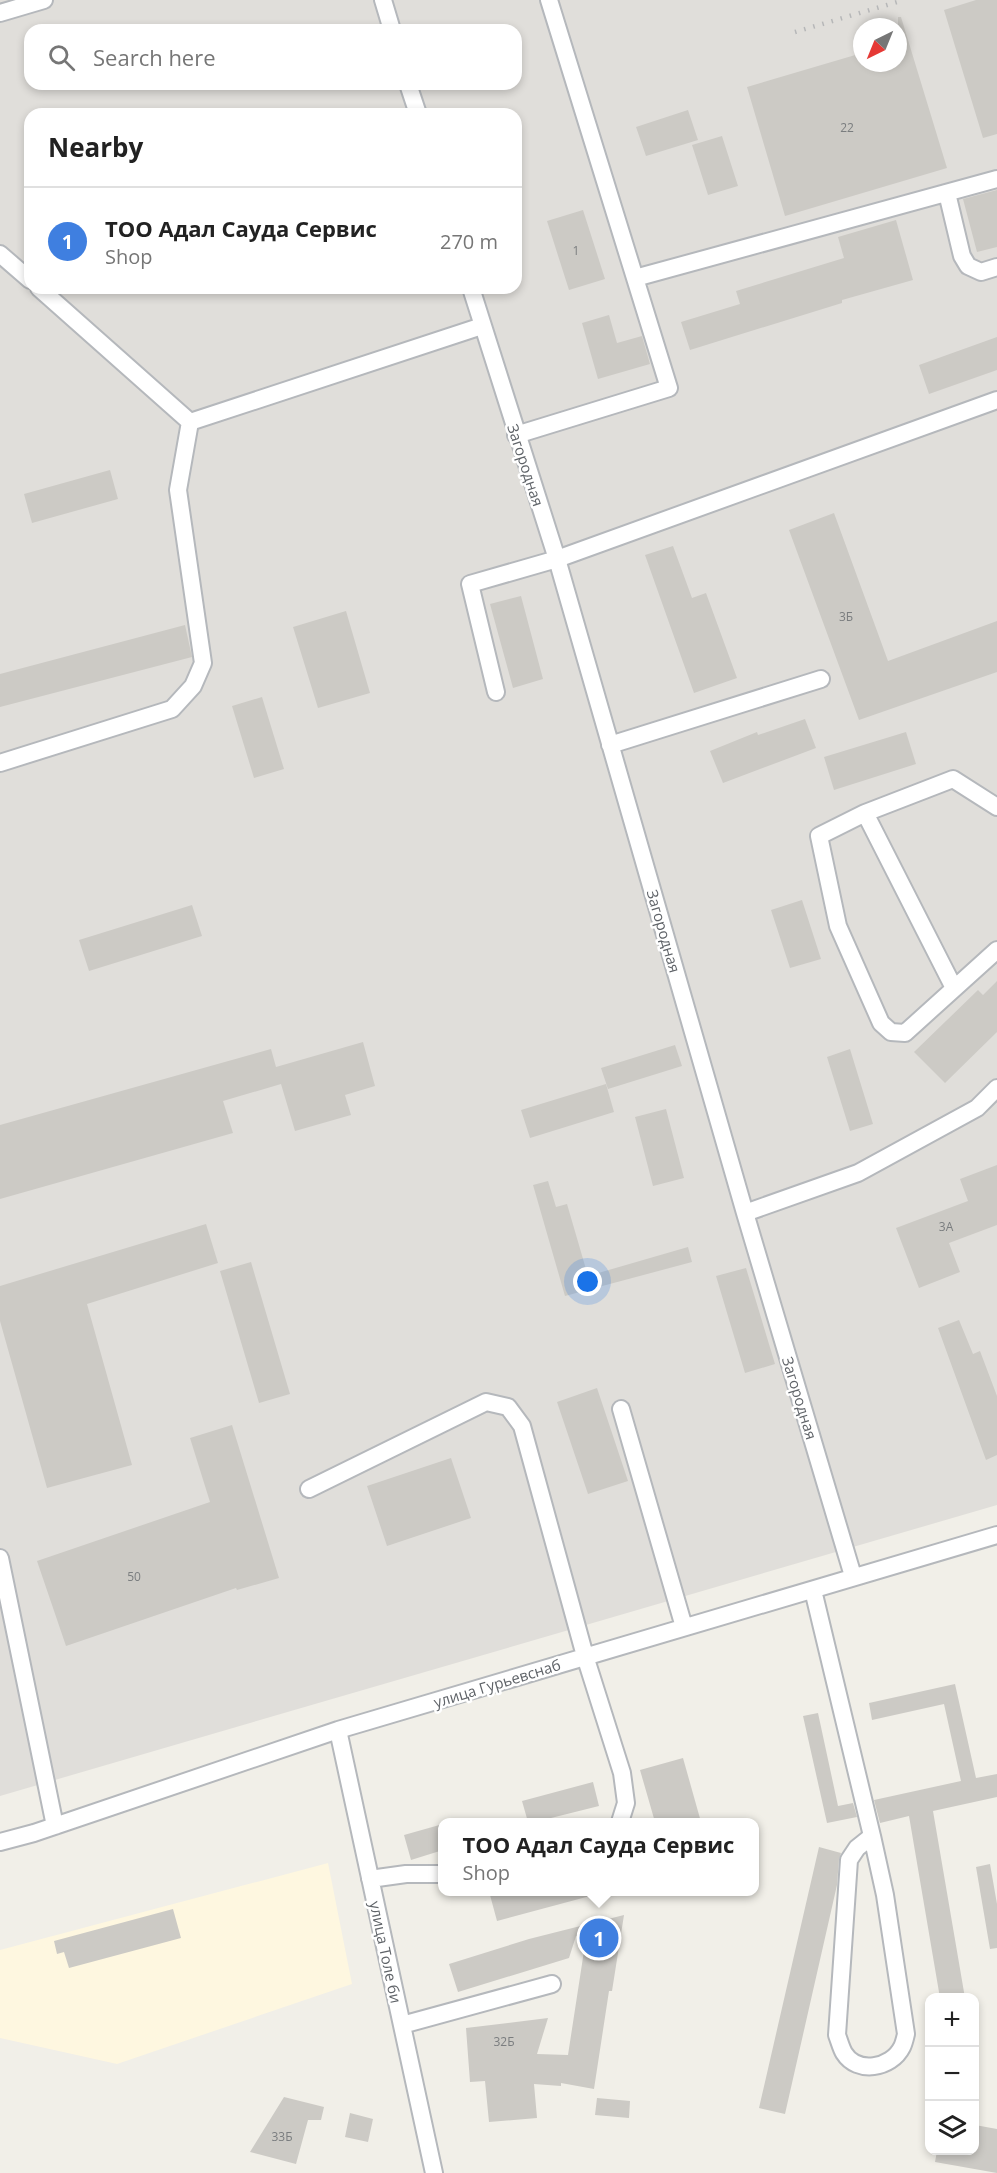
<!DOCTYPE html>
<meta charset="utf-8">
<style>
body{margin:0;font-family:"Open Sans",sans-serif;background:#f6f6f6;color:#222}
.controls{position:absolute;right:18px;bottom:18px;display:grid;overflow:hidden;border-radius:12px;box-shadow:0 3px 9px #0003}
.controls button{width:54px;height:54px;display:grid;place-items:center;padding:0;border:0;border-bottom:2px solid #e0e0e0;background:#fff;color:#222;font:30px sans-serif}
.compass{position:absolute;left:853px;top:18px;width:54px;height:54px;border-radius:50%;background:#fff;box-shadow:0 3px 9px #0003;rotate:223deg}
.you{position:absolute;left:588px;top:1282px;width:21px;height:21px;margin:-15px;border:4px solid #fff;border-radius:50%;background:#1a73e8;box-shadow:0 0 0 9px #1a73e833}
.badge{display:grid;place-items:center;width:39px;height:39px;border-radius:50%;background:#ea4335;color:#fff;font-size:20px;font-weight:700}
.pin{position:absolute;translate:-50% -50%;border:3px solid #fff;box-shadow:0 2px 6px #0006}
.popup{position:absolute;left:438px;top:1818px;width:321px;height:78px;box-sizing:border-box;display:grid;place-content:center;border-radius:12px;background:#fff;filter:drop-shadow(0 2px 4px #0005);font-size:20px;white-space:nowrap;color:#767676}
.popup b{font-size:22px;color:#222}
.popup::after{content:'';position:absolute;left:50%;top:100%;margin-left:-12px;border:12px solid transparent;border-top-color:#fff}
.list{margin:0;padding:0;list-style:none}
h2{display:flex;justify-content:space-between;align-items:center;height:78px;margin:0;padding:0 24px;font-size:26px}
h2 small{font-size:20px;font-weight:400;color:#767676}
.list li{display:grid;grid-template-columns:39px 1fr auto;gap:18px;align-items:center;box-sizing:border-box;height:108px;padding:0 24px;border-top:2px solid #e0e0e0}
.list b{display:block;font-size:22px;white-space:nowrap}
.list p{margin:0;font-size:20px;white-space:nowrap;color:#767676}
.list em{font-size:20px;font-style:normal;color:#767676}
.icon{flex:none;width:33px;height:33px;fill:none;stroke:currentColor;stroke-width:2;stroke-linecap:round;stroke-linejoin:round}
.map{position:relative;flex:none;width:997px;height:2173px;overflow:hidden}
.search{position:absolute;background:#fff;box-shadow:0 3px 9px #0003;left:24px;top:24px;width:498px;height:66px;display:flex;align-items:center;gap:15px;box-sizing:border-box;padding:0 21px;border-radius:18px;color:#767676;font-size:22px}
.panel{position:absolute;background:#fff;box-shadow:0 3px 9px #0003;left:24px;top:108px;width:498px;height:186px;border-radius:18px}
.map>svg:first-child{display:block}
.commercial{fill:#fef7e0}
.industrial{fill:#e0deda;fill-rule:evenodd}
.building{fill:#cccac5}
.lines{fill:none;stroke-linecap:round;stroke-linejoin:round}
.minor-casing{stroke:#b5b8bc;stroke-width:20}
.minor{stroke:#fff;stroke-width:16}
.rail{stroke:#b6b7b8;stroke-width:4.5;stroke-dasharray:1.5 8;stroke-linecap:butt}
.labels{text-anchor:middle;dominant-baseline:central;stroke-width:5;stroke-linejoin:round;paint-order:stroke}
.number-label{font-size:12px;fill:#7a7d7f}
.street-label{font-size:15px;fill:#5f6368;stroke:#fff}
</style>
<div class="map">
<svg width="997" height="2173" viewBox="0 0 997 2173">
<rect width="100%" height="100%" fill="#f1efe8"/>
<path class="commercial" d="M 328,1863 L 352,1984 L 117,2064 L 0,2038 L 0,1950 Z"/>
<path class="industrial" d="M 0,0 L 997,0 L 997,1505 L 0,1796 ZM 862,27 L 898,27 L 898,63 L 862,63 ZM 30,30 L 516,30 L 516,84 L 30,84 ZM 30,114 L 516,114 L 516,288 L 30,288 Z"/>
<path class="building" d="M 976,0 L 997,0 L 997,134 L 983,138 L 944,10 Z
M 898,17 L 901,17 L 947,168 L 785,216 L 747,87 L 862,53 L 862,63 L 898,63 Z
M 688,110 L 698,140 L 646,156 L 636,127 Z
M 722,136 L 738,186 L 708,195 L 692,145 Z
M 997,190 L 997,247 L 977,252 L 963,199 Z
M 583,210 L 605,279 L 569,290 L 547,221 Z
M 896,220 L 913,280 L 842,300 L 842,303 L 690,350 L 681,322 L 740,304 L 736,291 L 844,258 L 838,237 Z
M 609,315 L 617,343 L 642,336 L 650,364 L 598,379 L 582,323 Z
M 997,337 L 997,370 L 929,394 L 919,365 Z
M 110,470 L 118,499 L 32,523 L 24,494 Z
M 834,513 L 888,661 L 997,621 L 997,672 L 859,720 L 789,530 Z
M 673,546 L 692,598 L 706,593 L 737,678 L 694,693 L 645,555 Z
M 521,596 L 543,679 L 513,688 L 490,604 Z
M 346,611 L 370,693 L 318,708 L 293,627 Z
M 185,625 L 192,657 L 0,707 L 0,674 Z
M 262,697 L 284,769 L 254,778 L 232,706 Z
M 805,719 L 816,748 L 723,783 L 710,751 L 757,732 L 758,735 Z
M 906,732 L 916,764 L 834,790 L 824,757 Z
M 802,900 L 821,959 L 790,968 L 771,910 Z
M 192,905 L 202,936 L 89,971 L 79,940 Z
M 997,981 L 997,1032 L 945,1083 L 914,1052 L 978,990 L 983,995 Z
M 363,1042 L 375,1086 L 345,1095 L 351,1115 L 295,1131 L 281,1084 L 223,1101 L 233,1133 L 0,1199 L 0,1125 L 271,1049 L 276,1067 Z
M 675,1045 L 682,1066 L 608,1089 L 601,1068 Z
M 850,1049 L 873,1124 L 850,1131 L 827,1057 Z
M 606,1084 L 614,1112 L 530,1138 L 521,1110 Z
M 666,1109 L 684,1178 L 653,1186 L 635,1117 Z
M 997,1165 L 997,1225 L 949,1243 L 960,1272 L 919,1288 L 896,1228 L 968,1201 L 960,1179 Z
M 548,1181 L 556,1207 L 567,1204 L 588,1276 L 688,1247 L 692,1262 L 565,1296 L 533,1185 Z
M 206,1224 L 218,1263 L 87,1304 L 132,1465 L 47,1488 L 0,1321 L 0,1286 Z
M 251,1262 L 290,1394 L 259,1403 L 220,1271 Z
M 746,1268 L 775,1364 L 745,1373 L 716,1276 Z
M 959,1320 L 973,1354 L 980,1351 L 997,1396 L 997,1455 L 986,1460 L 938,1328 Z
M 597,1388 L 628,1481 L 588,1494 L 557,1402 Z
M 232,1425 L 279,1578 L 237,1590 L 236,1588 L 66,1646 L 37,1561 L 210,1502 L 190,1438 Z
M 451,1458 L 471,1518 L 387,1546 L 367,1486 Z
M 955,1684 L 976,1778 L 997,1774 L 997,1797 L 933,1811 L 965,1998 L 940,1998 L 909,1816 L 880,1823 L 874,1800 L 961,1781 L 944,1704 L 872,1720 L 869,1703 Z
M 818,1713 L 838,1806 L 853,1803 L 857,1817 L 827,1823 L 803,1716 Z
M 683,1758 L 701,1822 L 655,1822 L 640,1770 Z
M 593,1782 L 599,1806 L 535,1822 L 528,1822 L 522,1801 Z
M 443,1824 L 443,1850 L 411,1860 L 404,1835 Z
M 819,1847 L 841,1853 L 839,1859 L 837,1885 L 785,2114 L 759,2108 Z
M 990,1864 L 997,1904 L 997,1948 L 990,1949 L 976,1867 Z
M 503,1892 L 590,1892 L 590,1896 L 497,1921 L 490,1895 Z
M 173,1909 L 181,1938 L 69,1968 L 64,1952 L 57,1954 L 54,1941 Z
M 624,1915 L 612,1991 L 609,1991 L 594,2089 L 561,2083 L 561,2086 L 534,2084 L 537,2118 L 489,2122 L 485,2081 L 470,2082 L 466,2028 L 548,2018 L 537,2054 L 568,2055 L 586,1938 L 576,1936 L 569,1958 L 458,1992 L 449,1964 L 529,1939 Z
M 284,2097 L 324,2107 L 321,2120 L 308,2120 L 296,2164 L 250,2152 Z
M 597,2098 L 630,2101 L 629,2118 L 595,2115 Z
M 350,2113 L 373,2119 L 368,2142 L 345,2137 Z
M 975,2125 L 997,2129 L 997,2173 L 935,2162 L 937,2151 L 975,2151 Z"/>
<g class="lines">
<g class="minor-casing">
<path id="minor" d="M 383,0 L 392,30
M 0,13 L 44,0
M 408,84 L 418,114
M 947,193 L 962,256 L 968,266 L 981,272 L 997,267
M 0,254 L 30,280
M 635,278 L 997,179
M 39,288 L 190,422
M 471,288 L 557,559 L 745,1213 L 853,1576
M 516,435 L 669,388 L 549,0
M 496,692 L 470,584 L 557,559 L 997,400
M 610,745 L 821,679
M 0,763 L 172,709 L 193,686 L 203,663 L 178,490 L 190,422 L 482,326
M 997,807 L 953,779 L 865,813 L 819,836 L 838,926 L 881,1023 L 891,1032 L 905,1033 L 997,950
M 865,813 L 954,988
M 745,1213 L 858,1173 L 977,1108 L 997,1088
M 621,1409 L 684,1627
M 309,1489 L 486,1402 L 508,1407 L 522,1426 L 585,1656 L 622,1773 L 626,1803 L 620,1822
M 0,1558 L 55,1826
M 813,1590 L 872,1836 L 857,1848 L 849,1860 L 837,2035 C 839,2040 841,2048 844,2053 C 857,2074 891,2069 902,2047 C 904,2043 905,2038 906,2034 L 885,1895 L 872,1836
M 338,1730 L 434,2173
M 0,1842 L 34,1833 L 338,1730 L 997,1535
M 370,1879 L 406,1874 L 443,1874
M 402,2025 L 552,1984"/>
</g>
<use href="#minor" class="minor"/>
<path class="rail" d="M 795,32 L 904,0"/>
</g>
<g class="labels">
<g class="number-label">
<text x="847" y="127">22</text>
<text x="576" y="250">1</text>
<text x="846" y="616">3Б</text>
<text x="946" y="1226">3А</text>
<text x="134" y="1576">50</text>
<text x="504" y="2041">32Б</text>
<text x="282" y="2136">33Б</text>
</g>
<g class="street-label">
<text transform="translate(526 465) rotate(72)">Загородная</text>
<text transform="translate(664 931) rotate(74)">Загородная</text>
<text transform="translate(800 1398) rotate(73)">Загородная</text>
<text transform="translate(497 1683) rotate(-17)">улица Гурьевснаб</text>
<text transform="translate(386 1952) rotate(78)">улица Толе би</text>
</g>
</g>
</svg>
<div class="controls">
<button>+</button>
<button>−</button>
<button><svg class="icon" aria-label="layers" viewBox="0 0 24 24"><path d="M12 4l9 5-9 5-9-5zM3 14l9 5 9-5"/></svg></button>
</div>
<svg class="compass" viewBox="-18 -18 36 36"><path d="M0-13l5 13h-10z" fill="#e53935"/><path d="M0 13l5-13h-10z" fill="#767676"/></svg>
<div class="you"></div>
<div class="pin badge" style="left:599px;top:1938px;background:#3f7fe0">1</div>
<div class="popup"><b>ТОО Адал Сауда Сервис</b>Shop</div>
<div class="search"><svg class="icon" aria-label="search" viewBox="0 0 24 24"><circle cx="10" cy="10" r="6"/><path d="M15 15l6 6"/></svg>Search here</div>
<section class="panel">
<h2>Nearby<small></small></h2>
<ul class="list">
<li><span class="badge" style="background:#3f7fe0">1</span><div><b>ТОО Адал Сауда Сервис</b><p>Shop</p></div><em>270 m</em></li>
</ul>
</section>
</div>
